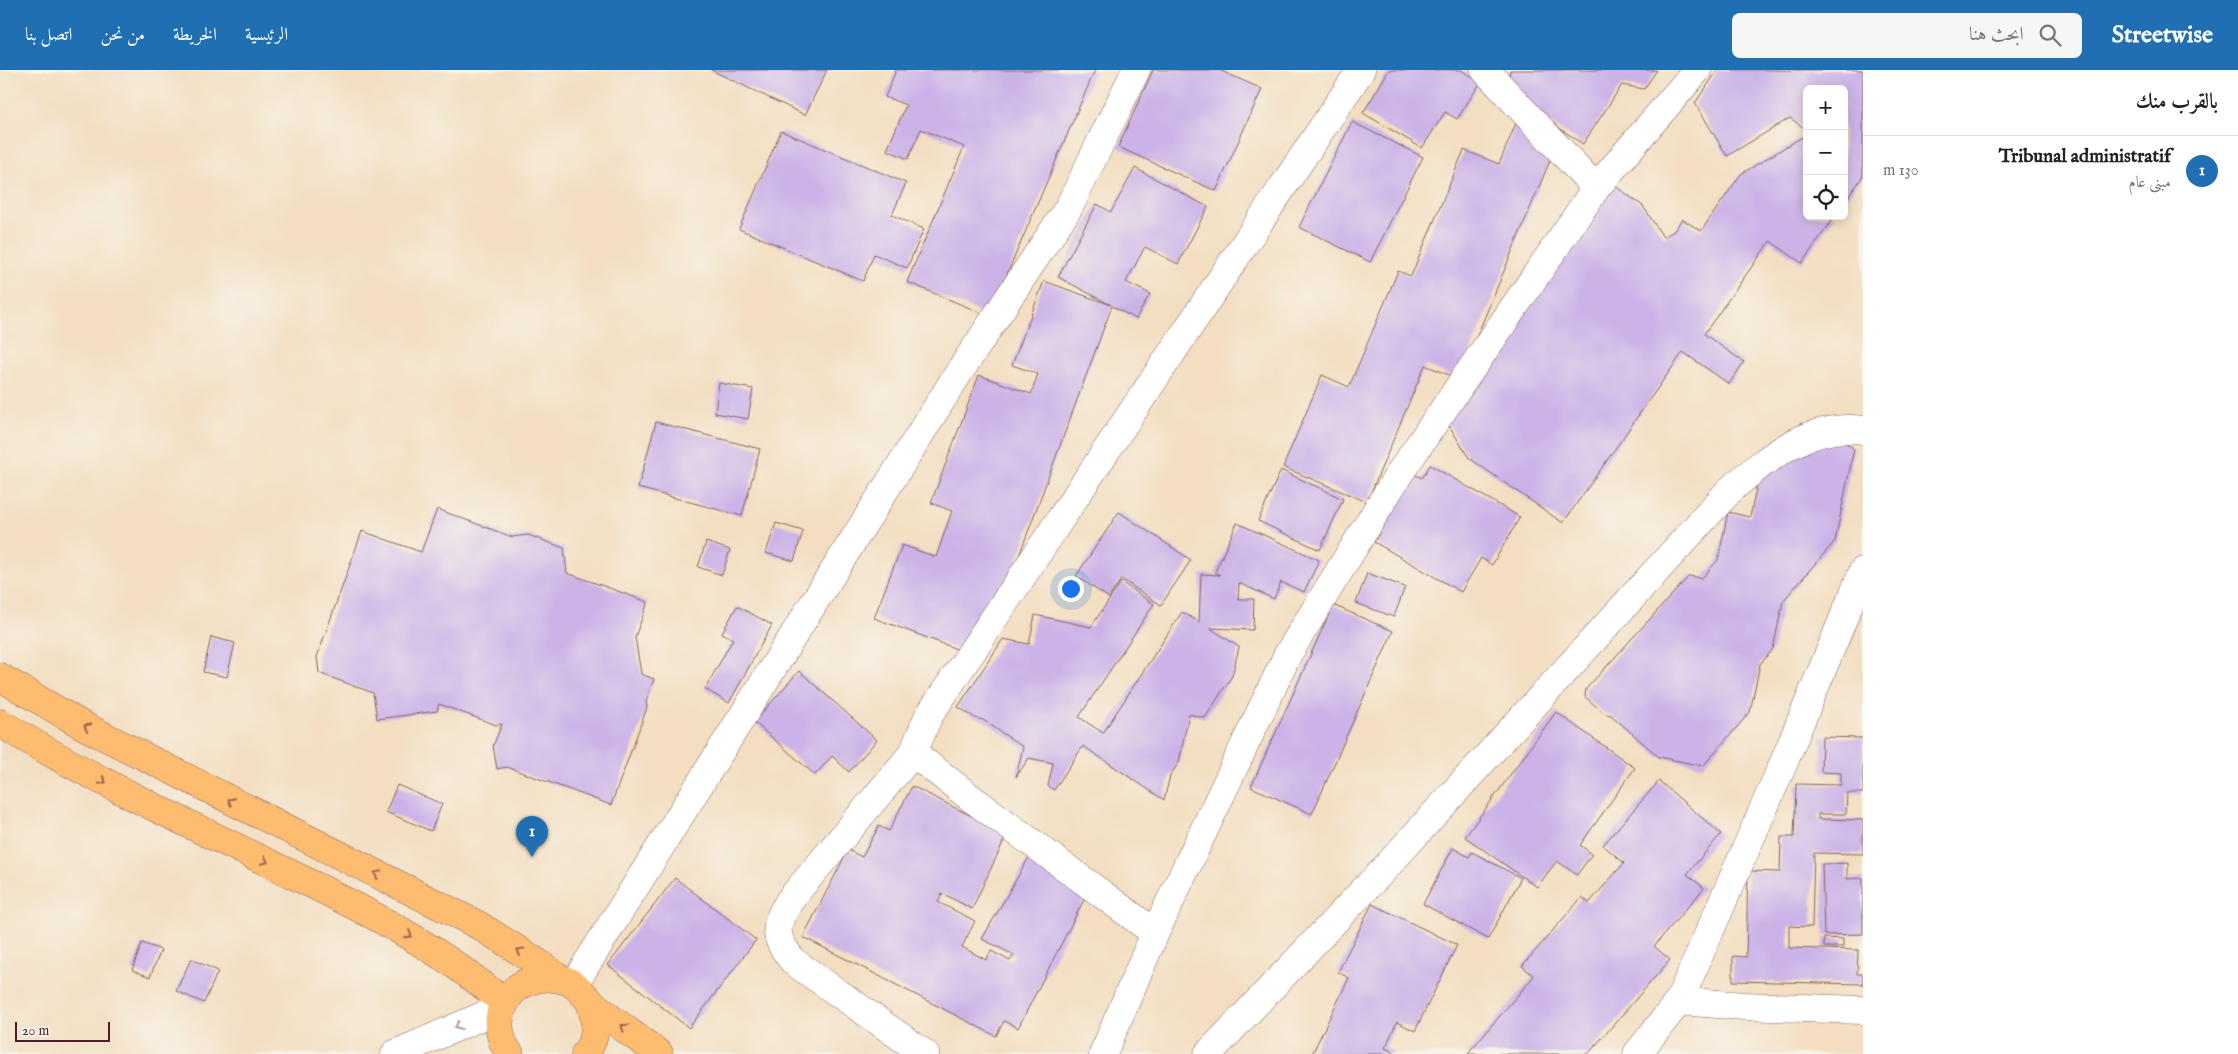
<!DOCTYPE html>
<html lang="ar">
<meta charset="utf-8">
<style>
body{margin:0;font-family:"IM FELL English",Amiri,serif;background:#f6f6f6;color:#222;direction:rtl}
.controls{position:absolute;right:15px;top:15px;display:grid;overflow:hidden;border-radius:8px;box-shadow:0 2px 12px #0003}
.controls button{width:45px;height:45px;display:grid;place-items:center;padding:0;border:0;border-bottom:1px solid #e0e0e0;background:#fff;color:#222;font:25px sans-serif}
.scale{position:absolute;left:15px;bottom:12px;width:95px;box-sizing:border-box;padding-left:5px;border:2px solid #4a1f2b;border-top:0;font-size:14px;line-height:18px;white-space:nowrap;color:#4a1f2b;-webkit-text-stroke:4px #f7f3e8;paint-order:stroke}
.you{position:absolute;left:1070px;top:518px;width:18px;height:18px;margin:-12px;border:4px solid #fff;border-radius:50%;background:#1a73e8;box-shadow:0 0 0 8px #1a73e833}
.badge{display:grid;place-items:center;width:32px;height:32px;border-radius:50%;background:#1f6fb2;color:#fff;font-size:16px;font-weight:700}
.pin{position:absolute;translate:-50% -41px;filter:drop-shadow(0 1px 2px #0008)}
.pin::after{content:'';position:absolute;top:26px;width:18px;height:15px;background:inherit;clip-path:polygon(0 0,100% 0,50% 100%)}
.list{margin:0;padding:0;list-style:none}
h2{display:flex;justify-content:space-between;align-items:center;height:65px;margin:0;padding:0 20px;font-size:21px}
h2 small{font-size:16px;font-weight:400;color:#767676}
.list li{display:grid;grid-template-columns:32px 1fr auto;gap:15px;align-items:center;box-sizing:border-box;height:70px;padding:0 20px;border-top:1px solid #e0e0e0}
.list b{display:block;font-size:19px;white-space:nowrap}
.list p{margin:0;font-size:16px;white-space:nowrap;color:#767676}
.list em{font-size:16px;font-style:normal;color:#767676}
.icon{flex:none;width:28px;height:28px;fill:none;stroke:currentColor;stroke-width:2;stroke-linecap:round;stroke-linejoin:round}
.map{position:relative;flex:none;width:1863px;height:984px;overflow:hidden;direction:ltr}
header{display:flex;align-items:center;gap:30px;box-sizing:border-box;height:70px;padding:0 25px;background:#1f6fb2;color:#fff}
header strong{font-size:24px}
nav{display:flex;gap:28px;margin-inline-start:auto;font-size:18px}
.search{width:350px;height:45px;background:#f6f6f6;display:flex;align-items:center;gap:12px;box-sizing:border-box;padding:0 18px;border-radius:8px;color:#767676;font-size:19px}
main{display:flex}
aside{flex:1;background:#fff}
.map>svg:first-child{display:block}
.building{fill:#cbb3e8}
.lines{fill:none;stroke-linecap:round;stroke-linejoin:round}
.minor-casing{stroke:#856260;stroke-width:29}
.major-casing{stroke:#856260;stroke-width:29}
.minor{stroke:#fff;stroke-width:28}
.major{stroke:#fdbc70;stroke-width:28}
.oneway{stroke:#9b664a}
.oneway2{stroke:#ae9aa0}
</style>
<header>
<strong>Streetwise</strong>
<div class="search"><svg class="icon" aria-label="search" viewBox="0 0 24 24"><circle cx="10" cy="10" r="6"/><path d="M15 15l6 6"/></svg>ابحث هنا</div>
<nav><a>الرئيسية</a><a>الخريطة</a><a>من نحن</a><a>اتصل بنا</a></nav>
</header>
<main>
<aside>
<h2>بالقرب منك<small></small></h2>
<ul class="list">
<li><span class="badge">1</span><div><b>Tribunal administratif</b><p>مبنى عام</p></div><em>130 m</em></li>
</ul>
</aside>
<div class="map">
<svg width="1863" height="984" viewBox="0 0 1863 984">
<rect width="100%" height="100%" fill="#f7f3e8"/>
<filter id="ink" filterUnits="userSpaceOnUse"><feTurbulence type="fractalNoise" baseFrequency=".02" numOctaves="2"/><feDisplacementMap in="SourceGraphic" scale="10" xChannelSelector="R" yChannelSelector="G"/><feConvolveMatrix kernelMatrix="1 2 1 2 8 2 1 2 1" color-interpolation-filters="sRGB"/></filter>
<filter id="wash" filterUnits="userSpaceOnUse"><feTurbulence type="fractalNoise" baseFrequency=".0096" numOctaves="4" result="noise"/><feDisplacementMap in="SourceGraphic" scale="20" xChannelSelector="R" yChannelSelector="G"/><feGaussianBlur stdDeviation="1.12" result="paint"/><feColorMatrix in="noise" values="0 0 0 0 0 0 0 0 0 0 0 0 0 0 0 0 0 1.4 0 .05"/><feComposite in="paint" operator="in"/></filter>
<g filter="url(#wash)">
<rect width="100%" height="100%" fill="#f3dec1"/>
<g id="blocks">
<path class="building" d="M 711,0 L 827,0 L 805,45 Z
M 896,0 L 1095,0 L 989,246 L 907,212 L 964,77 L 921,59 L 908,89 L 887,80 L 906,35 L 885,27 Z
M 1153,0 L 1219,0 L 1262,19 L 1216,121 L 1118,77 Z
M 1389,0 L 1461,0 L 1481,12 L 1457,49 L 1445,42 L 1422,78 L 1363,43 Z
M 1510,0 L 1657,0 L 1644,19 L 1622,15 L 1583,74 L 1506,23 Z
M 1718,0 L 1863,0 L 1863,106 L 1844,133 L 1844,19 L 1807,19 L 1807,60 L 1790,48 L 1727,86 L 1695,33 Z
M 1519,46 L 1561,64 L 1459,309 L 1425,295 L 1367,432 L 1283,397 L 1322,305 L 1349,317 L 1398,201 L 1411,206 L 1464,80 L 1499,94 Z
M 1352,52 L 1423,87 L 1370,192 L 1299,157 Z
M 781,61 L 906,113 L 892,145 L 924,159 L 907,198 L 874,184 L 863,211 L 739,159 Z
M 1807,64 L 1807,146 L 1835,146 L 1802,193 L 1770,171 L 1704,264 L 1744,292 L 1729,314 L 1683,282 L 1563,453 L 1469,388 L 1445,349 L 1611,113 L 1643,136 L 1663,167 L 1674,161 L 1682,149 L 1701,161 L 1741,104 Z
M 1135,98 L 1208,137 L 1178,194 L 1145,177 L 1126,212 L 1150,224 L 1136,249 L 1112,236 L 981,588 L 874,548 L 902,475 L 936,487 L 952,441 L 931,433 L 979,305 L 1031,324 L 1038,304 L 1012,295 L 1044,211 L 1111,235 L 1058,207 L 1097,134 L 1111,142 Z
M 719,313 L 753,319 L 748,349 L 715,343 Z
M 656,352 L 760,379 L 742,446 L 638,418 Z
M 1800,353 L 1831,360 L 1854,379 L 1835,471 L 1783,531 L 1773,579 L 1760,594 L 1750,642 L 1703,696 L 1659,687 L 1611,645 L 1605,644 L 1585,627 L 1586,619 L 1689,506 L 1702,508 L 1718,490 L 1728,442 L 1750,447 L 1757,414 L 1797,368 Z
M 1430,395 L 1520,447 L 1492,495 L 1481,488 L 1461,522 L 1374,472 L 1414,404 L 1422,408 Z
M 1281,400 L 1343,429 L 1320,480 L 1258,451 Z
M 437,439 L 512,467 L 528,465 L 564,478 L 567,503 L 648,532 L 635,567 L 641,604 L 654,609 L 646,632 L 647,638 L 611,735 L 507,697 L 497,699 L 493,676 L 502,654 L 496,655 L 439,634 L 437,641 L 377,649 L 373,623 L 319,603 L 317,587 L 362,461 L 421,482 Z
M 1119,442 L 1191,490 L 1161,535 L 1121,509 L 1109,528 L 1076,506 Z
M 776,453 L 803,461 L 794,491 L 766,483 Z
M 1237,453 L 1319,490 L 1304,522 L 1281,512 L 1274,529 L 1239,513 L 1238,529 L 1254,529 L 1253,560 L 1210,558 L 1239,577 L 1232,606 L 1205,648 L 1189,644 L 1179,692 L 1170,706 L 1164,730 L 1083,676 L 1054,720 L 1048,716 L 1053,693 L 1029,688 L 1016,707 L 1023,677 L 983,650 L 975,648 L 958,637 L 1003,569 L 1029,574 L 1035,545 L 1091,557 L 1121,512 L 1154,534 L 1079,647 L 1103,663 L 1182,542 L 1199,552 L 1201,504 L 1220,505 L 1215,502 Z
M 706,472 L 730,480 L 722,505 L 698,497 Z
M 1367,503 L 1405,517 L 1394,547 L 1356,533 Z
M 1333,535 L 1393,561 L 1312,744 L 1251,717 Z
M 737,536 L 772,555 L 729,633 L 705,619 L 733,569 L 722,563 Z
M 211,567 L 235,573 L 227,607 L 203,602 Z
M 799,601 L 877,670 L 849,702 L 832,686 L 815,705 L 754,652 Z
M 1556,642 L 1635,698 L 1580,775 L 1592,784 L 1577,805 L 1557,791 L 1537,817 L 1465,767 Z
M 1822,667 L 1863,668 L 1863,723 L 1847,723 L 1846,744 L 1818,744 L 1818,749 L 1863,750 L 1863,784 L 1814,783 L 1812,857 L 1789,856 L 1789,878 L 1858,880 L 1857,904 L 1863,904 L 1863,914 L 1733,911 L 1733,886 L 1746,887 L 1748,801 L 1780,802 L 1781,767 L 1794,767 L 1796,714 L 1841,715 L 1841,703 L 1821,702 Z
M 1659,711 L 1721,764 L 1687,804 L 1704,818 L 1654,876 L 1670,890 L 1588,984 L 1467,984 L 1534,906 L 1522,896 L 1582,827 L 1589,833 L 1624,793 L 1603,775 Z
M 397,715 L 442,734 L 431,761 L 386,742 Z
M 912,716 L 1007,764 L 972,839 L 942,823 L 938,832 L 975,851 L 962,877 L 986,890 L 991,881 L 1010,891 L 1014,885 L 982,869 L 1032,782 L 1088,822 L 1018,958 L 1004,951 L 996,966 L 803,867 L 848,780 L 862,787 L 879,756 L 889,761 Z
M 1453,778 L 1469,787 L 1472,782 L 1521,808 L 1488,869 L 1423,834 Z
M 1847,793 L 1847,809 L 1863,808 L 1863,864 L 1824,865 L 1822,794 Z
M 675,808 L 756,870 L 689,958 L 608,895 Z
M 1372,834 L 1457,875 L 1415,961 L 1397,952 L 1385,978 L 1394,982 L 1393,984 L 1312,984 L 1349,908 L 1338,902 Z
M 1824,868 L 1843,869 L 1843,877 L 1824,877 Z
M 142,873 L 161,880 L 150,907 L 132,900 Z
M 191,889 L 218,901 L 204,933 L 176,921 Z"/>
</g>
</g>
<g filter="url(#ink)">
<use href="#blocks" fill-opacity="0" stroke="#856260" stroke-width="1"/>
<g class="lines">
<g class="minor-casing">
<path id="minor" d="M 1485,0 L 1596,118
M 913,683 L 793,826 C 773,854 772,866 794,892 L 925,984
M 1155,863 L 971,728 L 913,683 L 928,647 L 1361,0
M 574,914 L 956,307 L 1069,137 L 1136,0
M 1679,931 L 1744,936 L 1863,940
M 395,984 L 503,937
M 1103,984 L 1155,863 L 1288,584 L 1399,404 L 1596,118 L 1697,0
M 1208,984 L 1387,796 L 1730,420 C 1769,387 1808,353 1863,360
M 1637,984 L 1679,931 L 1781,699 L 1863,501"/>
</g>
<g class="major-casing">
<path id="major" d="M 0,607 L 82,655 L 480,856 L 540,894 L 560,909
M 0,653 C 91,709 189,754 285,801 C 365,840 436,875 505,933
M 510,984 C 499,970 496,950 504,934 C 515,911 544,902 567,911 C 577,915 582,923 589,930 C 610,950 636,966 659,984
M 585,984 C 598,966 597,950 589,930"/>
</g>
<use href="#minor" class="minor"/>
<use href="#major" class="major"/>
</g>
<defs><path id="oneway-chevron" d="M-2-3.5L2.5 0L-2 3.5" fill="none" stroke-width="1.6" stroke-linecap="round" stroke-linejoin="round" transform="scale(1.25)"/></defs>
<g class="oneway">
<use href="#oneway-chevron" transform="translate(87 657) rotate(-152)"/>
<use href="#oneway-chevron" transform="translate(103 711) rotate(26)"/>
<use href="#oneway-chevron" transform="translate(231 731) rotate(-153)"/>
<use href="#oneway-chevron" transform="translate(265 791) rotate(26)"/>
<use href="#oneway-chevron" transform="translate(377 804) rotate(-154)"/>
<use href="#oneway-chevron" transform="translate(409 865) rotate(31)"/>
<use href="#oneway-chevron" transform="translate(520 881) rotate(-149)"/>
<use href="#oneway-chevron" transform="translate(624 957) rotate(-142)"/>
</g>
<use class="oneway2" href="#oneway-chevron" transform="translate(458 956) rotate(157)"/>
</g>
</svg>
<div class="controls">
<button>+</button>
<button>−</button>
<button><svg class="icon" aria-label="locate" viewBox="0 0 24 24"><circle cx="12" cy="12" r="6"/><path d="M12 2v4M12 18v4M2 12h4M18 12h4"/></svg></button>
</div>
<div class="scale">20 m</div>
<div class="you"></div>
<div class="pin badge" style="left:532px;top:787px">1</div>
</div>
</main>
